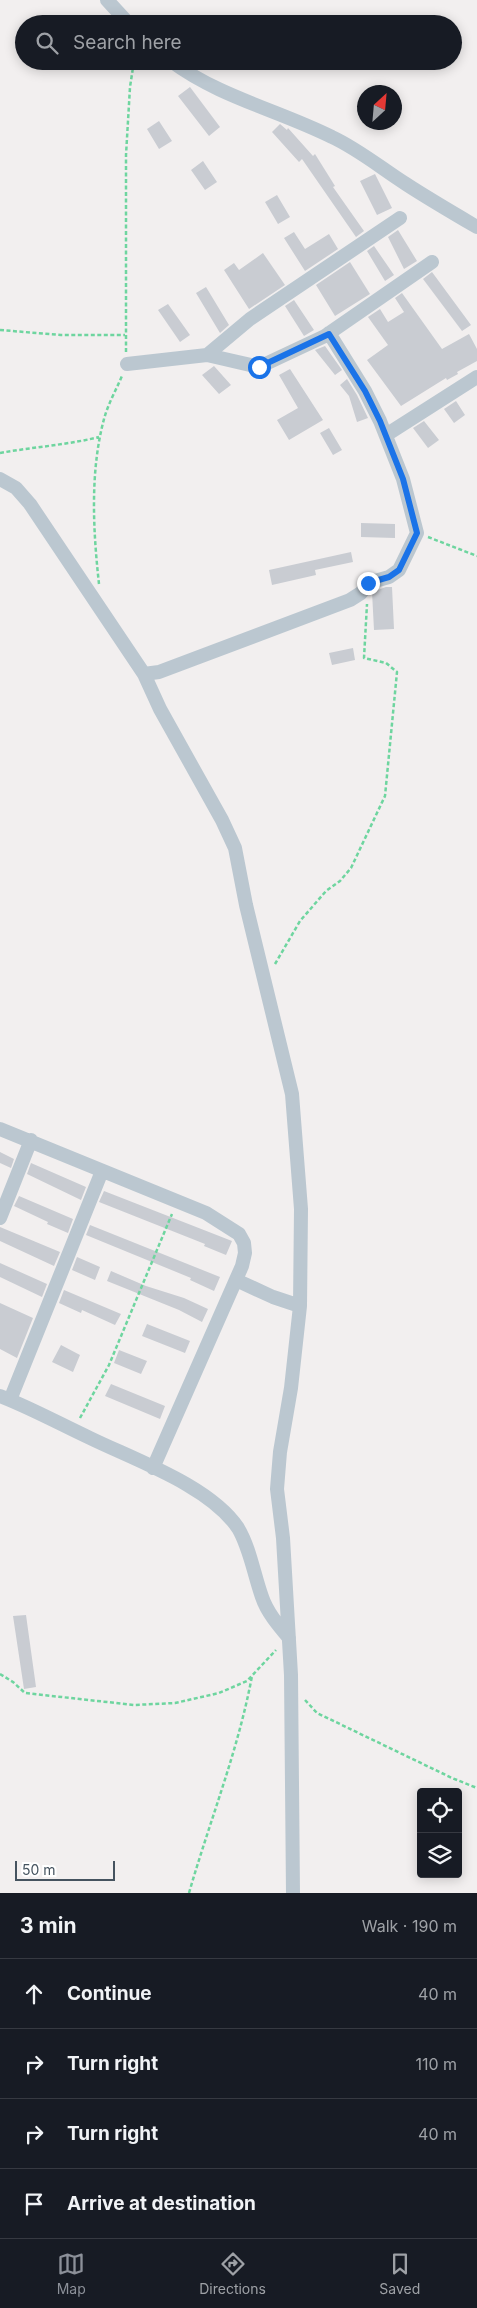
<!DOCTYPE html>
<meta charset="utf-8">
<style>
body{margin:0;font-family:Inter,sans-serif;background:#20242c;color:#f1f3f6}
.controls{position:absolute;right:15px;bottom:15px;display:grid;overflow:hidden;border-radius:5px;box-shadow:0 2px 12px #0003}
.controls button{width:45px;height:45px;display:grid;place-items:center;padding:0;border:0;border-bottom:1px solid #363941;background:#171b24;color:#f1f3f6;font:25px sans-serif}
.compass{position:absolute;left:357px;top:85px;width:45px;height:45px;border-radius:50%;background:#171b24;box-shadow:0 2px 12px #0003;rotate:26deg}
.scale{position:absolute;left:15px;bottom:12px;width:100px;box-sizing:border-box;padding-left:5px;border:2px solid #45535f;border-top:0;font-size:14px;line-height:18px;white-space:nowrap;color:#45535f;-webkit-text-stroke:4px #fff;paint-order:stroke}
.stop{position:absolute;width:15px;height:15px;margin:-11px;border:4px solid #1a73e8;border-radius:50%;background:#fff}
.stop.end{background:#1a73e8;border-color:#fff;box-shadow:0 1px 5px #0008}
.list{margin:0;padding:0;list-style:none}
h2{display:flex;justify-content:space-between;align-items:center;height:65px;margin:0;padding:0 20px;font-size:21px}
h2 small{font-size:16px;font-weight:400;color:#9ea1a6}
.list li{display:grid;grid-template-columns:32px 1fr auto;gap:15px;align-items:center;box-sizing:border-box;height:70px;padding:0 20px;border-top:1px solid #363941}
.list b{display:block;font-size:19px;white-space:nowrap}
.list em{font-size:16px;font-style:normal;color:#9ea1a6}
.icon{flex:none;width:28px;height:28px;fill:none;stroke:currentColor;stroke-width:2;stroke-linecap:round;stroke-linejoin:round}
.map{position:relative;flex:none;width:477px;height:1893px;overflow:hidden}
.search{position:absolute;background:#171b24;box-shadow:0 2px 12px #0003;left:15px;right:15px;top:15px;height:55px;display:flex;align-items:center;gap:12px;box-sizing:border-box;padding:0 18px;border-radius:28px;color:#9ea1a6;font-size:19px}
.sheet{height:345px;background:#171b24}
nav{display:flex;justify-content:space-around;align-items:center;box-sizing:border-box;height:70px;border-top:1px solid #363941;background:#171b24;font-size:14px;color:#9ea1a6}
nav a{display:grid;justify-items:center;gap:2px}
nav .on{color:#8c9099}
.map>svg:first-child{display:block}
.building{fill:#c9ccd2}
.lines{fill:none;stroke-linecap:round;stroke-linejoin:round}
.path{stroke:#6ed59f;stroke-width:2.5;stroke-dasharray:4 2.5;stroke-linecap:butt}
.minor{stroke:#bbc7d0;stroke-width:14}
.route{stroke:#1a73e8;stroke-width:6}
</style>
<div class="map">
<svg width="477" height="1893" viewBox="0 0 477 1893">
<rect width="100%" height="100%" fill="#f2efef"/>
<path class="building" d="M 190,87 L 220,127 L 209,136 L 178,96 Z
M 159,121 L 172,141 L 159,149 L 147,129 Z
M 280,124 L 287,130 L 288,128 L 313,156 L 315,154 L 335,186 L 333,187 L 364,231 L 356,237 L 302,159 L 299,162 L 272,132 Z
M 203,161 L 217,182 L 205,190 L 191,170 Z
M 375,174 L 392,208 L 377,215 L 360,181 Z
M 277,195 L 290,217 L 278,224 L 265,202 Z
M 398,230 L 417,261 L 404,269 L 388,237 Z
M 294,232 L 305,249 L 329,234 L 338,249 L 305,271 L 284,238 Z
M 374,246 L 394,275 L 385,281 L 367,251 Z
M 263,253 L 285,285 L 249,309 L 224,270 L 234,263 L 239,270 Z
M 350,262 L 370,294 L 335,316 L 316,285 Z
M 432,272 L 471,325 L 462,331 L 423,279 Z
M 206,287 L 229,325 L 220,333 L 196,293 Z
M 402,293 L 442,349 L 469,334 L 477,349 L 477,361 L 457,372 L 458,374 L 447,380 L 446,378 L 401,406 L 367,360 L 388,345 L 368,317 L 380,309 L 388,322 L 404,312 L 395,298 Z
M 294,300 L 314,330 L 304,336 L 285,306 Z
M 168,304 L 190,335 L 180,342 L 158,310 Z
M 325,346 L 342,370 L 335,375 L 315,350 Z
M 214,366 L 231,385 L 219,394 L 202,375 Z
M 290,369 L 323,420 L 289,440 L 277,420 L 298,408 L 279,375 Z
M 347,379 L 357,395 L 368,418 L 357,422 L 349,396 L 340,385 Z
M 456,401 L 465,415 L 454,423 L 444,409 Z
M 424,421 L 439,440 L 428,448 L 413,428 Z
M 329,428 L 342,450 L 333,455 L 320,433 Z
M 361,523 L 395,524 L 395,538 L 361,537 Z
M 351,552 L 353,562 L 315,570 L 316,575 L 272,585 L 269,570 Z
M 386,587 L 392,587 L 394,629 L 374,630 L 372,592 Z
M 353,648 L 355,660 L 332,665 L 329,653 Z
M 0,1152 L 14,1159 L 11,1168 L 0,1163 Z
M 31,1163 L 86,1187 L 81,1200 L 27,1174 Z
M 104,1191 L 232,1241 L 226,1255 L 204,1246 L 205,1244 L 99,1202 Z
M 19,1196 L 73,1219 L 68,1233 L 47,1224 L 48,1222 L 14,1206 Z
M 90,1225 L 220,1277 L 214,1291 L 190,1280 L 191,1278 L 86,1235 Z
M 0,1227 L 60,1252 L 54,1266 L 0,1241 Z
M 77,1257 L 100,1267 L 95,1280 L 72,1270 Z
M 0,1263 L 47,1284 L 42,1297 L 0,1277 Z
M 111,1271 L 146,1286 L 184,1298 L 208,1309 L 202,1322 L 179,1310 L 107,1281 Z
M 64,1290 L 121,1314 L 115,1325 L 82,1310 L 81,1313 L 59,1303 Z
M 0,1303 L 33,1318 L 17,1358 L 0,1349 Z
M 147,1324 L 190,1341 L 185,1353 L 142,1336 Z
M 61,1345 L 80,1355 L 73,1372 L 52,1362 Z
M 119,1350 L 147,1361 L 141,1374 L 114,1363 Z
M 111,1384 L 165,1406 L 160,1419 L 105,1396 Z
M 26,1615 L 36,1687 L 24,1689 L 13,1616 Z"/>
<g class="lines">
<path class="path" d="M 0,330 L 61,335 L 125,335
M 126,352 L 126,155 L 130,87 L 134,61
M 0,453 C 33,447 67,445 99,437
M 428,537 L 477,556
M 99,584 C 93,530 90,471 104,419 C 108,404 116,390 122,376
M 275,964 L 300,921 L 326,891 L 340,881 L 351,868 L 385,796 L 397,672 L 386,663 L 364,658 L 367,604
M 80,1418 L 109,1365 L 172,1214
M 0,1674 L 13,1682 L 25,1693 L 134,1705 L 175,1703 L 219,1693 L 247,1681 L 276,1650
M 305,1700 L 317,1713 L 452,1778 L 477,1788
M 189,1893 C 210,1820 238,1751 252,1676"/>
<path class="minor" d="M 107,0 L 129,24
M 171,61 C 219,97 278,110 332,137 C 358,149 381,168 406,184 C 429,199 453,213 477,227
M 207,355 L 259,367 L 325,336 L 432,262
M 127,364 L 207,355 L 250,319 L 400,218
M 386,435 L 477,377
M 0,479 L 16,488 L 30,504 L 144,674 L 160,709 L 222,820 L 235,848 L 246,905 L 292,1094 L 301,1209 L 300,1306 L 291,1388 L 280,1452 L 277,1489 L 283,1538 L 291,1675 L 293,1893
M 144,674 L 159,672 L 350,600 L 361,593 L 368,583 L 389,577 L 399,570 L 417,533 L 403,479 L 380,421 L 365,391 L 329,333
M 0,1129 L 206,1213 L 239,1234 L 244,1243 L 245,1253 L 242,1266 L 153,1468
M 0,1218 L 31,1140
M 236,1280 L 273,1297 L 300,1306
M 0,1396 C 31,1408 60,1424 90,1438 C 135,1460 210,1486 238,1528 C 250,1548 254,1575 262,1597 C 267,1612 278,1625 289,1638
M 10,1400 L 102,1171"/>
</g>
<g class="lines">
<path class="route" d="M 259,367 L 329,334 L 365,391 L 380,421 L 403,479 L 417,533 L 399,570 L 389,577 L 368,583"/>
</g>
</svg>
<div class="controls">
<button><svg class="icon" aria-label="locate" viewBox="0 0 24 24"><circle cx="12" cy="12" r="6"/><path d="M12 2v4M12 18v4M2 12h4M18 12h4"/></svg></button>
<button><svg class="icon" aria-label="layers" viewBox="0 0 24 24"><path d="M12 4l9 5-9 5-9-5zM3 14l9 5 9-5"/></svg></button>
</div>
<svg class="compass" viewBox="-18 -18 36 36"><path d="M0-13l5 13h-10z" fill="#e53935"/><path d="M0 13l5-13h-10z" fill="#9ea1a6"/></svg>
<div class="scale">50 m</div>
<div class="stop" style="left:259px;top:367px"></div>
<div class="stop end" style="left:368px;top:583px"></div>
<div class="search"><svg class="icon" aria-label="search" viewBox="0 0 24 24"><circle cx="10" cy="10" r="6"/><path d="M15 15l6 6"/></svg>Search here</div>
</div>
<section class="sheet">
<h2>3 min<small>Walk · 190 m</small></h2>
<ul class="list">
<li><svg class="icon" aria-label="ahead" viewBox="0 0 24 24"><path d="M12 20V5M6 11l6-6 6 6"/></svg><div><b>Continue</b></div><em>40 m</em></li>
<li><svg class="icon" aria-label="right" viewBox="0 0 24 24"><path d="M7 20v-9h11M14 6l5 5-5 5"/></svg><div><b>Turn right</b></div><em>110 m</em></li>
<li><svg class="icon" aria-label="right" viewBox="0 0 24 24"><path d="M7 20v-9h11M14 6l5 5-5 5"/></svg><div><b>Turn right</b></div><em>40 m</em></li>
<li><svg class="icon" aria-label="arrive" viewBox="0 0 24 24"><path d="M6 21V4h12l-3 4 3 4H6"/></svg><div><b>Arrive at destination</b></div></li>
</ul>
</section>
<nav>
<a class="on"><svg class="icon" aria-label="map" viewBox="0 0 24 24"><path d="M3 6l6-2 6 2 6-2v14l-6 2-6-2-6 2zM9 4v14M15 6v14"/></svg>Map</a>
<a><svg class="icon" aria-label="directions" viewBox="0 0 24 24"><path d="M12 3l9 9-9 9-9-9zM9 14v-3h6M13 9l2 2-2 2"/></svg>Directions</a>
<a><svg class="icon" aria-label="saved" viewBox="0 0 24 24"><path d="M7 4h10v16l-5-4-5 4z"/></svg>Saved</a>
</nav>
